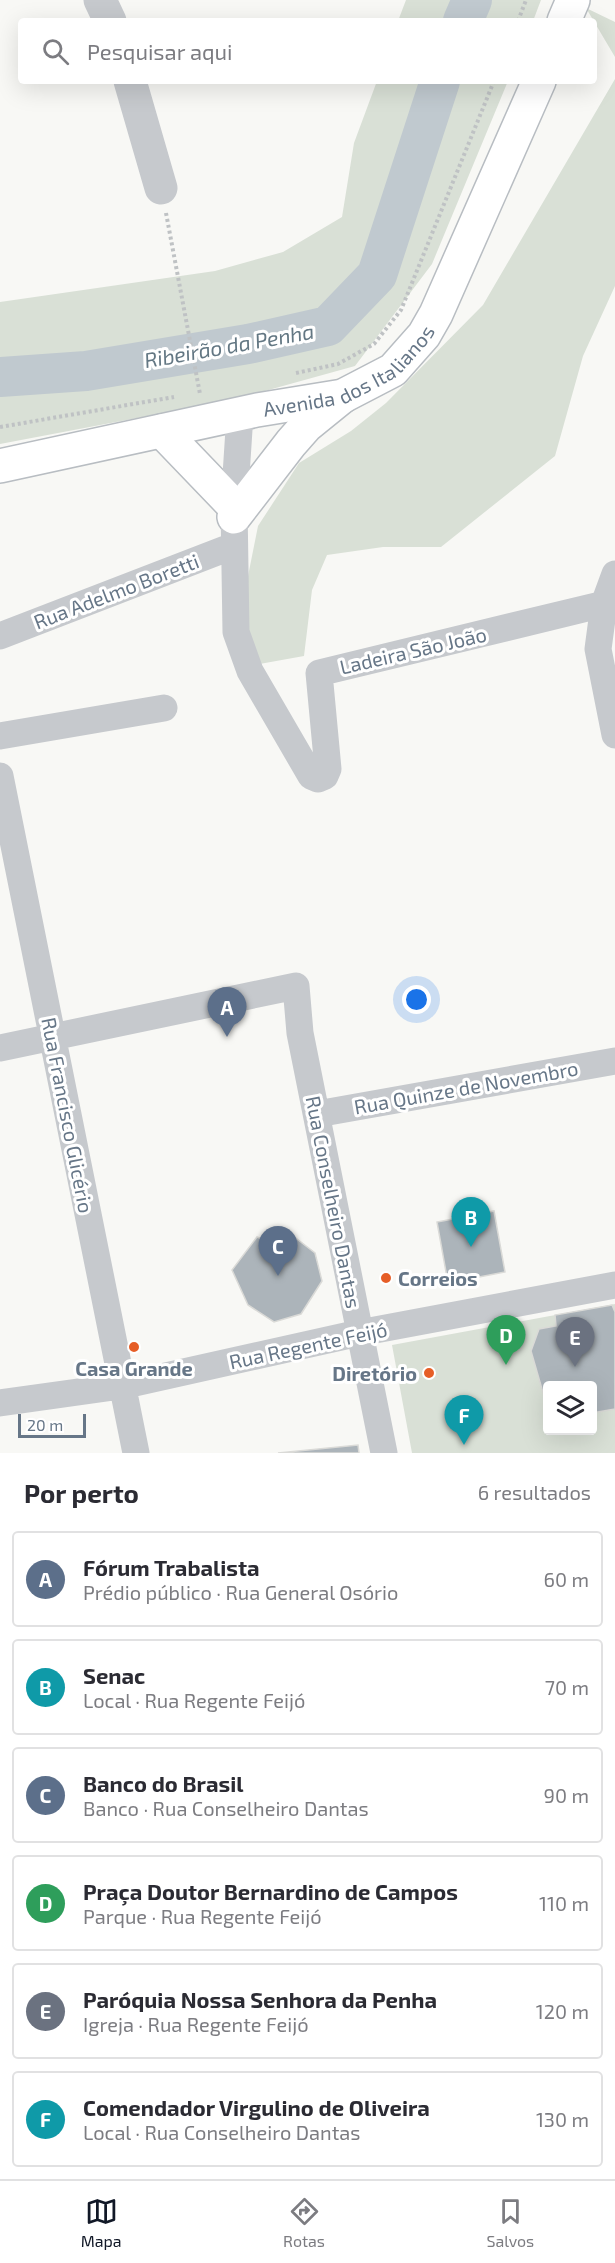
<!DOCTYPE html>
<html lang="pt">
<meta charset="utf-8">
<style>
body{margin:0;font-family:"Exo 2",sans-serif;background:#f2f2f3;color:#2b2b33}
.controls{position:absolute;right:18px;bottom:18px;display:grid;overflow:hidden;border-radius:6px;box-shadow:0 6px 24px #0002}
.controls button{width:54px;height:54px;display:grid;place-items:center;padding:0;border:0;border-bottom:2px solid #e1e1e2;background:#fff;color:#2b2b33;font:30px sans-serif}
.scale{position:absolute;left:18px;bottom:15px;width:68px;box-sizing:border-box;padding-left:6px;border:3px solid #667687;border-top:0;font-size:16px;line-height:21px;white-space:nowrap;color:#667687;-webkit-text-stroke:4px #fff;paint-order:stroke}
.you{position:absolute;left:417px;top:1000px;width:21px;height:21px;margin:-15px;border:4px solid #fff;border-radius:50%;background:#1a73e8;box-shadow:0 0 0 9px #1a73e833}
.badge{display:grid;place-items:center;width:39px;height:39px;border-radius:50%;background:#111827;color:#fff;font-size:20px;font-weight:700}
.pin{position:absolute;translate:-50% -50px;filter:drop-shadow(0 2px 3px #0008)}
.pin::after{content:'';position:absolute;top:32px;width:21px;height:18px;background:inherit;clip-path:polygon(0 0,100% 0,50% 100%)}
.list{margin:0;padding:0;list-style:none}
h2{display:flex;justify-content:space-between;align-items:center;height:78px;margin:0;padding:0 24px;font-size:26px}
h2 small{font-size:20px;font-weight:400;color:#7c7c81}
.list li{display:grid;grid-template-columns:39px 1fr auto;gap:18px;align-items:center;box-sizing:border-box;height:96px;margin:0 12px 12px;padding:0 12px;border:2px solid #e1e1e2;border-radius:6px}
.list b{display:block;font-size:22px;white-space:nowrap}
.list p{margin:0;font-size:20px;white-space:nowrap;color:#7c7c81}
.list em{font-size:20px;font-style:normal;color:#7c7c81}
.icon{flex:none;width:33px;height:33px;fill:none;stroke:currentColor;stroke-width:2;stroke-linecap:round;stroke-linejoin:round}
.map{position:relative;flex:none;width:615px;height:1453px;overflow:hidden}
.search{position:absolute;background:#fff;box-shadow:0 6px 24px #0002;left:18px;right:18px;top:18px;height:66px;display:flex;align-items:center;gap:15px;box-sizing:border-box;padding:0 21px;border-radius:6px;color:#7c7c81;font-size:22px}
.sheet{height:726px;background:#fff}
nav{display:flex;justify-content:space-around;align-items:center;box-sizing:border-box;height:84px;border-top:2px solid #e1e1e2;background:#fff;font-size:16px;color:#7c7c81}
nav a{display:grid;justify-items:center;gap:3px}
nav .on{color:#111827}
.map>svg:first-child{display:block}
.green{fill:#d9e0d6;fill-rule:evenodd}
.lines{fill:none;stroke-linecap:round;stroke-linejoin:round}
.river{stroke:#c0c9cf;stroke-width:40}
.building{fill:#acb4ba;stroke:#dadad7;stroke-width:1.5}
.secondary-casing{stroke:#b8bdc2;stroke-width:36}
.path{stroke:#bfc2c4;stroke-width:4;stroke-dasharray:3 3;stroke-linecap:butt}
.minor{stroke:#c6c9cd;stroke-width:27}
.tertiary{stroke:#c6c9cd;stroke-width:33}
.secondary{stroke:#fff;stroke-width:33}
.poi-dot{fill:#e65e27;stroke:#fff;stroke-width:2}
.labels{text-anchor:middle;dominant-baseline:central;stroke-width:6;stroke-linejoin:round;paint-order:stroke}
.street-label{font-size:20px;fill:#667687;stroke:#fff}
.poi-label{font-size:20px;font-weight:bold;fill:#667687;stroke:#fff;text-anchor:start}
.water-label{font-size:21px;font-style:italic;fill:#637783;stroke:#fff}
</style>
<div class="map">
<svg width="615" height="1453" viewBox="0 0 615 1453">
<rect width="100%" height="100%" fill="#f8f8f5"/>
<path class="green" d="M 406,0 L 541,0 L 533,21 L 398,21 Z
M 586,8 L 615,22 L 615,57 Z
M 615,79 L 615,286 L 583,356 L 555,456 L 441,547 L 383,547 L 327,555 L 312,590 L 304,656 L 254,665 L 242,641 L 246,586 L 258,526 L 299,463 L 351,431 L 386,403 L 483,305 Z
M 377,81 L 508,81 L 432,264 L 355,366 L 232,400 L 0,444 L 0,302 L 215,271 L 283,252 L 342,217 L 354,143 Z
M 615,1304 L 615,1453 L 412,1453 L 392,1345 ZM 548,1386 L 592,1386 L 592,1430 L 548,1430 Z"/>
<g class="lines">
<path class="river" d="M 463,21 L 472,0
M 0,377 L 86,371 L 248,344 L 328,326 L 377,275 L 440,81"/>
</g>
<path class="building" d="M 494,1211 L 505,1272 L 448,1283 L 437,1222 Z
M 284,1229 L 315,1253 L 322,1281 L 301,1314 L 274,1322 L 248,1305 L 232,1270 L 257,1237 L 275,1244 Z
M 612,1305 L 615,1312 L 615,1409 L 592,1413 L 592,1386 L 548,1386 L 548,1410 L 531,1351 L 539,1329 L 556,1326 L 555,1315 Z
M 358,1445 L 359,1453 L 278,1453 Z"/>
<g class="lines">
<g class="secondary-casing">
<g id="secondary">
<path d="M 564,21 L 573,0"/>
<path d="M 162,431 L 234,506"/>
<path id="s1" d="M 0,466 L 257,410 L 343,396 L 393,370 L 424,335 L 436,314 L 539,81"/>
<path d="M 234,517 L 291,443 L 306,426 L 343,396"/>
</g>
</g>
<path class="path" d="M 518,21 L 526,0
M 166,213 L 200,394
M 296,373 L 338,364 L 374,344 L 401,310 L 494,81
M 0,427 L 174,397"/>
<path class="minor" d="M 240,414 L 234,506 L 236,632 L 250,671 L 311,776 L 318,779 L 325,776 L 328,769 L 319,673 L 604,604 L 615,606
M 615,574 L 604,604 L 598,649 L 615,735
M 0,636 L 233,546
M 0,736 L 164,708
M 0,776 L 136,1453
M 0,1048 L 296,986 L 300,1033 L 384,1453
M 317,1114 L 615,1061
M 0,1403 L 121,1386 L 359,1333 L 615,1285"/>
<path class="tertiary" d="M 100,0 L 110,21
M 130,81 L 161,188"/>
<use href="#secondary" class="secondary"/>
</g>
<g class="poi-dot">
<circle cx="386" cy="1278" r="6"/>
<circle cx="134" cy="1347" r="6"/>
<circle cx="429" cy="1373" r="6"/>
</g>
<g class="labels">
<g class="street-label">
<text stroke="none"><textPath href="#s1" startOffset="366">Avenida dos Italianos</textPath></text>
<text transform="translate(116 591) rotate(-21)">Rua Adelmo Boretti</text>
<text transform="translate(413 650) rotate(-13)">Ladeira São João</text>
<text transform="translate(466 1087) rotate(-10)">Rua Quinze de Novembro</text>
<text transform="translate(68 1115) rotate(79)">Rua Francisco Glicério</text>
<text transform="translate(334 1202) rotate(79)">Rua Conselheiro Dantas</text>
<text transform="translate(308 1345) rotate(-12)">Rua Regente Feijó</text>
</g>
<g class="poi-label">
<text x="398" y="1278">Correios</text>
<text x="134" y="1368" text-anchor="middle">Casa Grande</text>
<text x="417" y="1373" text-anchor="end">Diretório</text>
</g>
<g class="water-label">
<text transform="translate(229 345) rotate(-10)">Ribeirão da Penha</text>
</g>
</g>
</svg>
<div class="controls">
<button><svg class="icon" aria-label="layers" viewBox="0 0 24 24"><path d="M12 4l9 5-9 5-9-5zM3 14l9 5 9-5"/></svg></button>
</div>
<div class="scale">20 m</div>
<div class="you"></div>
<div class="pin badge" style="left:227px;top:1037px;background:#5c6f8a">A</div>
<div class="pin badge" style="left:471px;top:1247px;background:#0f9aa8">B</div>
<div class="pin badge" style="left:278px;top:1276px;background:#5c6f8a">C</div>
<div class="pin badge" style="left:506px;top:1365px;background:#2e9e5b">D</div>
<div class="pin badge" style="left:575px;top:1367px;background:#6b7280">E</div>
<div class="pin badge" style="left:464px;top:1445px;background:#0f9aa8">F</div>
<div class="search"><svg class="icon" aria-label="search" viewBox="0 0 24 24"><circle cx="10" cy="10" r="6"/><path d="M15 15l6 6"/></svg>Pesquisar aqui</div>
</div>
<section class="sheet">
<h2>Por perto<small>6 resultados</small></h2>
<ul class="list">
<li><span class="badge" style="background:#5c6f8a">A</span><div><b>Fórum Trabalista</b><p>Prédio público · Rua General Osório</p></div><em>60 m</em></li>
<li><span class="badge" style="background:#0f9aa8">B</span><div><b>Senac</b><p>Local · Rua Regente Feijó</p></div><em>70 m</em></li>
<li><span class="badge" style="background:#5c6f8a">C</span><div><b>Banco do Brasil</b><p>Banco · Rua Conselheiro Dantas</p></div><em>90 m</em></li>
<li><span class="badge" style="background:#2e9e5b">D</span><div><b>Praça Doutor Bernardino de Campos</b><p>Parque · Rua Regente Feijó</p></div><em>110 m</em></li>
<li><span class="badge" style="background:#6b7280">E</span><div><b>Paróquia Nossa Senhora da Penha</b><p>Igreja · Rua Regente Feijó</p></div><em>120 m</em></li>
<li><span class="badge" style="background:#0f9aa8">F</span><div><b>Comendador Virgulino de Oliveira</b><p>Local · Rua Conselheiro Dantas</p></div><em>130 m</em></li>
</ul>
</section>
<nav>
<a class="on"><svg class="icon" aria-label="map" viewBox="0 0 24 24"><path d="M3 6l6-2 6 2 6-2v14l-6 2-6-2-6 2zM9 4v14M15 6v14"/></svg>Mapa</a>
<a><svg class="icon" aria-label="directions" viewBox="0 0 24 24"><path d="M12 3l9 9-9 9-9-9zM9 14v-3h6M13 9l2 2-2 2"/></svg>Rotas</a>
<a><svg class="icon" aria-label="saved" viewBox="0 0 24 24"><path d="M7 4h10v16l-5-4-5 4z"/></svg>Salvos</a>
</nav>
